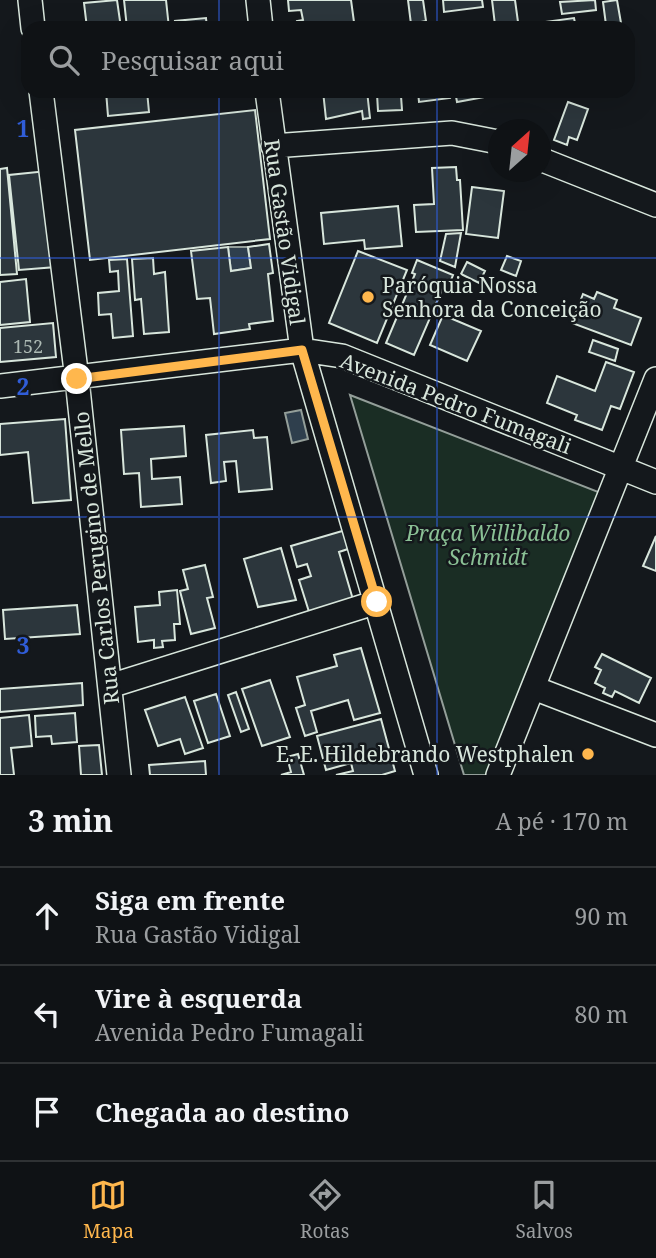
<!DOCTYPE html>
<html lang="pt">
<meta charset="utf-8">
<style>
body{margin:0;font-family:"Noto Serif",serif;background:#181b1e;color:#f1f3f6}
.compass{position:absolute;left:488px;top:119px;width:63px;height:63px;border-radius:50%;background:#0f1215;box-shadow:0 7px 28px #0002;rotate:27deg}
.stop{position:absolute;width:21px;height:21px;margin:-16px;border:5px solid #ffb74d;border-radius:50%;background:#fff}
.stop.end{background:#ffb74d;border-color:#fff;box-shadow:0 2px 7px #0008}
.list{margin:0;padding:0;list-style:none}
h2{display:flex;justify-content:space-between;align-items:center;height:91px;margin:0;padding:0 28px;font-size:30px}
h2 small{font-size:23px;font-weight:400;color:#9b9ea0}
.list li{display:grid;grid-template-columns:46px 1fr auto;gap:21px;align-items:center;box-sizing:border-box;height:98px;padding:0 28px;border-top:2px solid #2f3234}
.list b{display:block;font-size:26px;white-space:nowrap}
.list p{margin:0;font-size:23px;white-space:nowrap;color:#9b9ea0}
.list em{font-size:23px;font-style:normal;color:#9b9ea0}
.icon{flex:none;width:38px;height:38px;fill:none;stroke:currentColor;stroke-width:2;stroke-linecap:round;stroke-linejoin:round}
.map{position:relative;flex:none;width:656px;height:775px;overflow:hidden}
.search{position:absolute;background:#0f1215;box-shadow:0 7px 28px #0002;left:21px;right:21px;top:21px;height:77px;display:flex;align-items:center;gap:18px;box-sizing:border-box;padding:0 24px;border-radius:21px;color:#9b9ea0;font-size:26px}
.sheet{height:385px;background:#0f1215}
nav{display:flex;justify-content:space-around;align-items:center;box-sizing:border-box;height:98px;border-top:2px solid #2f3234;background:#0f1215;font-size:19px;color:#9b9ea0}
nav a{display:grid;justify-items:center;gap:4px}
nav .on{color:#ffb74d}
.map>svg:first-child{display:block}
.green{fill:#1a2d24;stroke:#939e99;stroke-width:2}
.water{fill:#2f3f4d;stroke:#939e99;stroke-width:2}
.building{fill:#2c363c;stroke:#d8e6dc;stroke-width:2}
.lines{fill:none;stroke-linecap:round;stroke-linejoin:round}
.minor-casing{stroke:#d8e6dc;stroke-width:26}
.minor{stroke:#14181c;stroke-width:23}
.route{stroke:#ffb74d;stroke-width:9}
.grid{fill:none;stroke:#305dd8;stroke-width:2;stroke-opacity:0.55}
.poi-dot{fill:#ffb74d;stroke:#14181c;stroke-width:2.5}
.labels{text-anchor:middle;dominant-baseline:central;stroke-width:5;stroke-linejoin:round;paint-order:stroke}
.number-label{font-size:18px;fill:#adbab4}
.street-label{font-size:21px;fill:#d8e6dc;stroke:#14181c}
.poi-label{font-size:21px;fill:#d8e6dc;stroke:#14181c;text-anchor:start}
.park-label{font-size:21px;font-style:italic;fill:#8ac095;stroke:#14181c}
.grid-label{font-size:23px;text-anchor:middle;font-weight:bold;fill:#305dd8;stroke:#14181c;stroke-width:5;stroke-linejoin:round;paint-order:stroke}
</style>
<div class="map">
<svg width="656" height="775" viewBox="0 0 656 775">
<rect width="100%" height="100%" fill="#14181c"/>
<path class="green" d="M 350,395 L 606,495 L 490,775 L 464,775 Z"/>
<path class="water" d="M 228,247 L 248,247 L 251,268 L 231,271 Z
M 301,410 L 308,439 L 292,443 L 285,413 Z"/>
<path class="building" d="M 117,0 L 121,28 L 87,28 L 84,3 Z
M 124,0 L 166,0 L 169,28 L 127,28 Z
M 288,0 L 351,0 L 354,22 L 347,22 L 347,28 L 298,28 L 297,21 L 303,20 L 301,10 L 289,11 Z
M 408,0 L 423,0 L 426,21 L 411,24 Z
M 443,0 L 482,0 L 483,7 L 444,12 Z
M 492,0 L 515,0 L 518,22 L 495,25 Z
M 595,0 L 596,10 L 562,14 L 560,2 Z
M 617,0 L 621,23 L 606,25 L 603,2 Z
M 206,18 L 207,28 L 176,28 L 175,21 Z
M 574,18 L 576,28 L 537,28 L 537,23 Z
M 106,91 L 147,91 L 149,112 L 108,116 Z
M 323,91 L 367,91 L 370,118 L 363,119 L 362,111 L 326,119 Z
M 372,91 L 390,91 L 390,96 L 401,96 L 402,110 L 378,111 L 377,94 L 372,94 Z
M 418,91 L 449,91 L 450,98 L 419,102 Z
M 455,91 L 489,91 L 490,96 L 457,102 Z
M 568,102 L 588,109 L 577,140 L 569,137 L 567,145 L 554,140 Z
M 255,110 L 270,239 L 90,260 L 75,130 Z
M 456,167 L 457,180 L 460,180 L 463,230 L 416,232 L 414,205 L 434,204 L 432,168 Z
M 7,168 L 17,274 L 0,275 L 0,169 Z
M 47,171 L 56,267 L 19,270 L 9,175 Z
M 472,187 L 504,191 L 498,238 L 466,234 Z
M 398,206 L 402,246 L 365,249 L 364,240 L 324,244 L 321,213 Z
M 461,233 L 455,267 L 440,261 L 446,234 Z
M 269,244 L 273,273 L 268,274 L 273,321 L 249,324 L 250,329 L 214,334 L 210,298 L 197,299 L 191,251 L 228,247 L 231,271 L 251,268 L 248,247 Z
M 358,251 L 407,270 L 377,343 L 329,323 Z
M 507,256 L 521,261 L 516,276 L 501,270 Z
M 153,258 L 154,274 L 165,272 L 169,332 L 144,334 L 141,299 L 135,300 L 132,259 Z
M 127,259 L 133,336 L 113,338 L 111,314 L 99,315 L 98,293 L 119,291 L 118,271 L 110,272 L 109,260 Z
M 417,260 L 453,275 L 449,285 L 445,283 L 414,355 L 386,343 L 415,274 L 412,273 Z
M 467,262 L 485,271 L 479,283 L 461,274 Z
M 26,279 L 30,322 L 0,325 L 0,282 Z
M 597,292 L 617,300 L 614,308 L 641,318 L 631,345 L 572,323 L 583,294 L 594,299 Z
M 443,315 L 481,331 L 467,361 L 430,345 Z
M 53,323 L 56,357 L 0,362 L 0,328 Z
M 593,340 L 618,349 L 615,361 L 589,352 Z
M 606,362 L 634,372 L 620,409 L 611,406 L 602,430 L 575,420 L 577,415 L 547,403 L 557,376 L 595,391 Z
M 65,419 L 71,500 L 33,503 L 28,452 L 0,455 L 0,424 Z
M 184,426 L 186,456 L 151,459 L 152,479 L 180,477 L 182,504 L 141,507 L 139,473 L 124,474 L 121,430 Z
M 253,430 L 254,438 L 267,437 L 272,489 L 239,492 L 236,461 L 224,462 L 226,481 L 211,483 L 206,435 Z
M 349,529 L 354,547 L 339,552 L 354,603 L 310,615 L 299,580 L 311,576 L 307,564 L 297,567 L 291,546 Z
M 656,536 L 656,571 L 643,566 Z
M 281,548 L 296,600 L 258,607 L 244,559 Z
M 205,565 L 213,597 L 207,598 L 215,628 L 191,634 L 180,591 L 188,589 L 183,570 Z
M 177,590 L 180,624 L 174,624 L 175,640 L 162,641 L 163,647 L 154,648 L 154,640 L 138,642 L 135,607 L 160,605 L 159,592 Z
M 77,605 L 80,634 L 5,639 L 3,610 Z
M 361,648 L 380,713 L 354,720 L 348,700 L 311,711 L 317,732 L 305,736 L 296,708 L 305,705 L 297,677 L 337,666 L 334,655 Z
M 602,654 L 651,678 L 639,703 L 615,691 L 612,697 L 603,693 L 605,688 L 595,683 L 601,670 L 595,667 Z
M 270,680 L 290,737 L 262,746 L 242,689 Z
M 82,683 L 83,705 L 0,712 L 0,689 Z
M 236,692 L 249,729 L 241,732 L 228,695 Z
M 216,694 L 230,736 L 208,743 L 194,701 Z
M 185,697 L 203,748 L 185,754 L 180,739 L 158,746 L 145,710 Z
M 75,713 L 77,742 L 52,744 L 51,736 L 36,737 L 35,716 Z
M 29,715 L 32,746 L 11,748 L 14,775 L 0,775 L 0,718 Z
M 381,719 L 395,771 L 382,775 L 336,775 L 353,771 L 351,763 L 326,770 L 317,736 Z
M 99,745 L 102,775 L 81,775 L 79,746 Z
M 298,754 L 304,775 L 281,775 L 291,772 L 287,757 Z
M 205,761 L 206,775 L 150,775 L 149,765 Z"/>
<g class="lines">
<g class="minor-casing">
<path id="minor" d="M 30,0 L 33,28
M 258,0 L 261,28
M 41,91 L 77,379 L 119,775
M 267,91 L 302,350 L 426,775
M 273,146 L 452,133 L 498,142
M 540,159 L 656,205
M 0,386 L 302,350 L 342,356 L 656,482
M 110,686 L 377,602
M 534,688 L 656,735
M 498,775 L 656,379"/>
</g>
<use href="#minor" class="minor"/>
</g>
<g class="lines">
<path class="route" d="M 77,379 L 302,350 L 377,602"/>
</g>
<path class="grid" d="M 219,0 L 219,28M 437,0 L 437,28M 219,91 L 219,775M 437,91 L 437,775M 0,258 L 656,258M 0,517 L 656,517"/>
<g class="poi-dot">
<circle cx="368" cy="297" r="7"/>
<circle cx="588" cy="754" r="7"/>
</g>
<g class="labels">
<g class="number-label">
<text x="28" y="346">152</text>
</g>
<g class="street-label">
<text transform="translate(285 232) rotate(82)">Rua Gastão Vidigal</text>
<text transform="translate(456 403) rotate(21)">Avenida Pedro Fumagali</text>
<text transform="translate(96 558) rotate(-96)">Rua Carlos Perugino de Mello</text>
</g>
<g class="poi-label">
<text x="382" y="285">Paróquia Nossa<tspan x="382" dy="24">Senhora da Conceição</tspan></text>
<text x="574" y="754" text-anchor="end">E. E. Hildebrando Westphalen</text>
</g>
<g class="park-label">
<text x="488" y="533">Praça Willibaldo<tspan x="488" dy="24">Schmidt</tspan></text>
</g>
</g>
<g class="grid-label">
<text x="23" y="137">1</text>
<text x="23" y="395">2</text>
<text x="23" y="654">3</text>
</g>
</svg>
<svg class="compass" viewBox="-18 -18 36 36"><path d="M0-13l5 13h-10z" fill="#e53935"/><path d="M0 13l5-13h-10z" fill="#9b9ea0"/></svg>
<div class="stop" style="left:377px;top:602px"></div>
<div class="stop end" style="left:77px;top:379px"></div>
<div class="search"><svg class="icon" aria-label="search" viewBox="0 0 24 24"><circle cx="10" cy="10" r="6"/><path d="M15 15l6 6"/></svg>Pesquisar aqui</div>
</div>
<section class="sheet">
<h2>3 min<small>A pé · 170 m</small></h2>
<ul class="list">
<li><svg class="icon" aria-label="ahead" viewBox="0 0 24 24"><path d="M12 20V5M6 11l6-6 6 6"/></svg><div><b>Siga em frente</b><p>Rua Gastão Vidigal</p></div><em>90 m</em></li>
<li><svg class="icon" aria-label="left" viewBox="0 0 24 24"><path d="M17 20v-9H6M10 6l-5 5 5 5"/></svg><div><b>Vire à esquerda</b><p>Avenida Pedro Fumagali</p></div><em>80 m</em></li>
<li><svg class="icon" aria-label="arrive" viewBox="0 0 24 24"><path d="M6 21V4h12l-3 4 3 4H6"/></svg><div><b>Chegada ao destino</b></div></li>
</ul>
</section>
<nav>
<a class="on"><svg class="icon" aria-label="map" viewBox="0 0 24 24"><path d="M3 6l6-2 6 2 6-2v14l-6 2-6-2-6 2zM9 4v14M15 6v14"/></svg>Mapa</a>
<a><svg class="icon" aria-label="directions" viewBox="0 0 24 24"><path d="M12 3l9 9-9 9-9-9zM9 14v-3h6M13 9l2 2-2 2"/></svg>Rotas</a>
<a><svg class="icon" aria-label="saved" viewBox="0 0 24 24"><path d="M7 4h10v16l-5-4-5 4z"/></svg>Salvos</a>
</nav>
